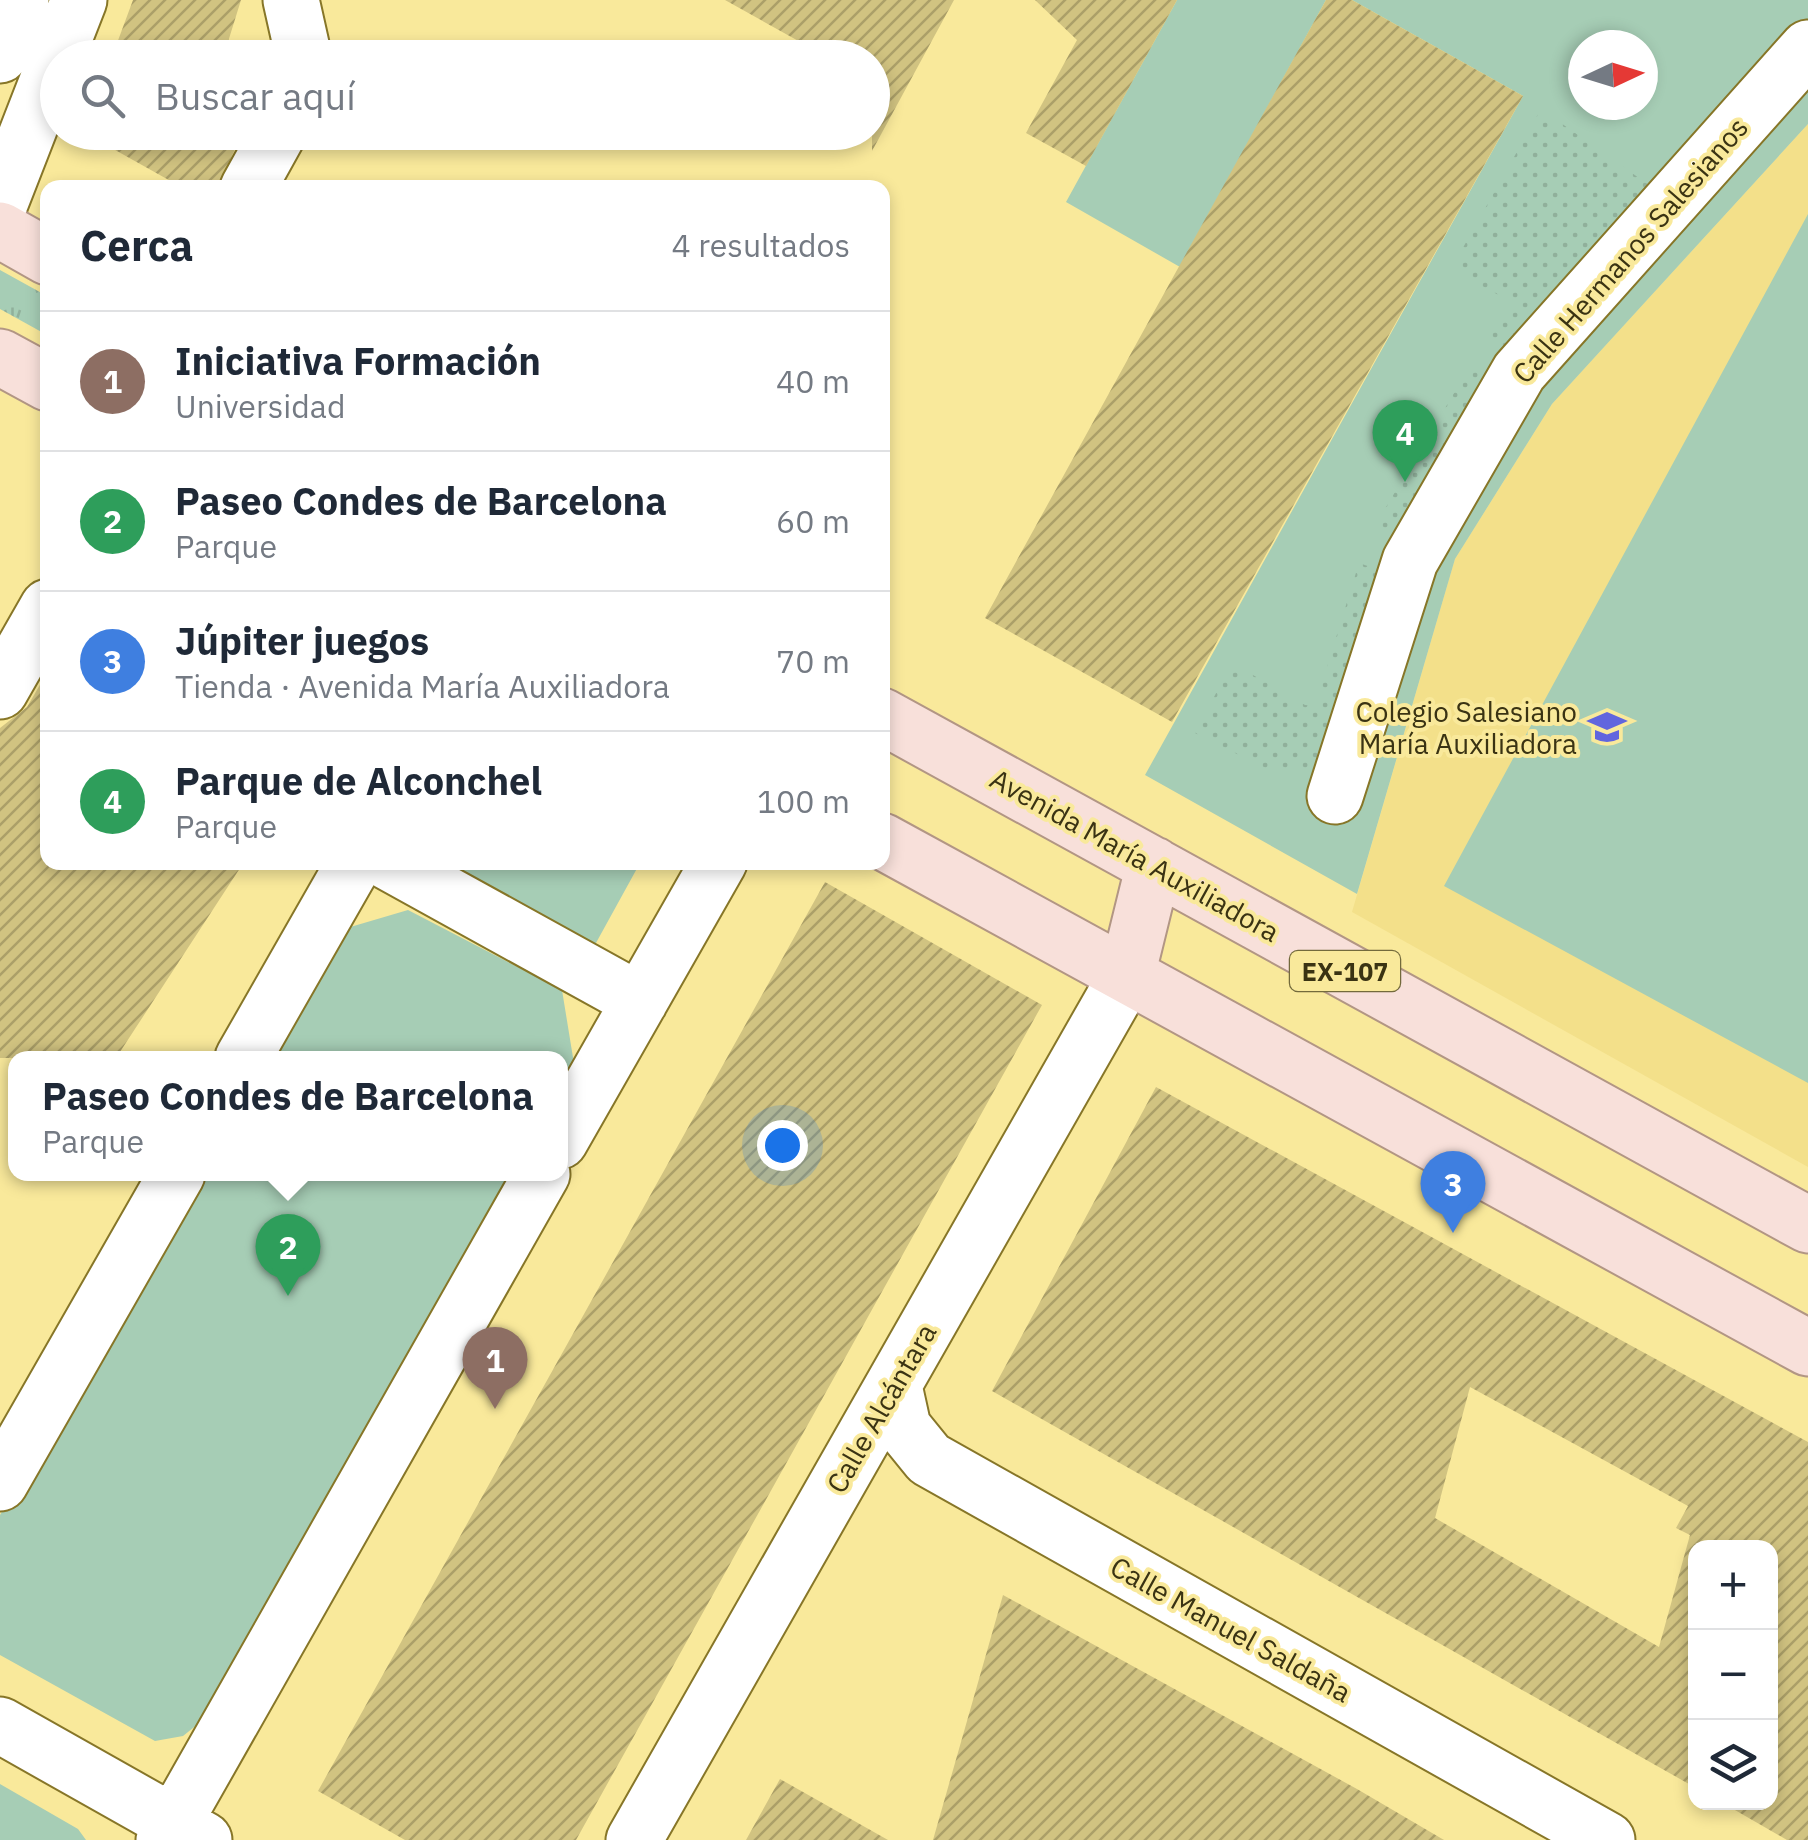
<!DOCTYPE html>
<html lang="es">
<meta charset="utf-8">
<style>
body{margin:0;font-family:"IBM Plex Sans",sans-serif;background:#f2f2f3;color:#1f2937}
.controls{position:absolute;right:30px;bottom:30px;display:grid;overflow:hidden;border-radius:20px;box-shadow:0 5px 15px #0003}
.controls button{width:90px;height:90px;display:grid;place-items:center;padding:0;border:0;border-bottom:2px solid #e0e1e3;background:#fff;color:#1f2937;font:50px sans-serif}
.compass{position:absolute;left:1568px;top:30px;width:90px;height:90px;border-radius:50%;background:#fff;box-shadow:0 5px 15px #0003;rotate:86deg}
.you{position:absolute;left:782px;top:1145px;width:35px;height:35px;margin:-25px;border:8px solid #fff;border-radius:50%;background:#1a73e8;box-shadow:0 0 0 15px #1a73e833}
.badge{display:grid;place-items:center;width:65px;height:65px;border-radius:50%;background:#ea580c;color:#fff;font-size:32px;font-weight:700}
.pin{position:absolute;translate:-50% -82px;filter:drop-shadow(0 2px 5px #0008)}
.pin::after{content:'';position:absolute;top:52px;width:35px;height:30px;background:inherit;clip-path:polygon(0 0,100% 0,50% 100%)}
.popup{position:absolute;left:8px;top:1051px;width:560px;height:130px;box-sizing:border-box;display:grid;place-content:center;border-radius:20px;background:#fff;filter:drop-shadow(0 2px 8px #0005);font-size:32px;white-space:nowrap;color:#747a83}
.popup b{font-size:38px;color:#1f2937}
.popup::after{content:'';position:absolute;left:50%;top:100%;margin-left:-20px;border:20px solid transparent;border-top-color:#fff}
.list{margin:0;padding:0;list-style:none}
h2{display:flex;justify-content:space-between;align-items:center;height:130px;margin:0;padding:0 40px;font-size:42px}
h2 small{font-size:32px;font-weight:400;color:#747a83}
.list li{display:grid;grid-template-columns:65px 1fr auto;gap:30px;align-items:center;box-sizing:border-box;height:140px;padding:0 40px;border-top:2px solid #e0e1e3}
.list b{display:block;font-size:38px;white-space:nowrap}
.list p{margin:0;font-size:32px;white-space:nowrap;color:#747a83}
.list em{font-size:32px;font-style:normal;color:#747a83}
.icon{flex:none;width:55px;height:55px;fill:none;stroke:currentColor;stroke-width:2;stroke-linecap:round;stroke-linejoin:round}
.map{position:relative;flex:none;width:1808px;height:1840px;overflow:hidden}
.search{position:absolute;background:#fff;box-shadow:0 5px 15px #0003;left:40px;top:40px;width:850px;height:110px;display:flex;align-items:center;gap:25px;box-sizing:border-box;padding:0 35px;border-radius:55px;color:#747a83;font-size:38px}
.panel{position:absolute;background:#fff;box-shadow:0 5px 15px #0003;left:40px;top:180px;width:850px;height:690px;border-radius:20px}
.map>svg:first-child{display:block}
.built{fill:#f3e08a}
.grass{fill:url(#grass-tufts)}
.park{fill:#a6cdb5;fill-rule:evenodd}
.garden{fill:url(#garden-dots)}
.building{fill:url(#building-hatch);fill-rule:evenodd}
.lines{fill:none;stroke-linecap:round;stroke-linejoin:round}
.minor-casing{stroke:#877628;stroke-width:59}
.major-casing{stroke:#b29684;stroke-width:59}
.minor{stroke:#fff;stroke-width:55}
.major{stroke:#f8e0da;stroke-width:55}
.labels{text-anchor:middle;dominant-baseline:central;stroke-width:8;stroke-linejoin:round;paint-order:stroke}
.shield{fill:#f9e99b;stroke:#736a3c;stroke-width:2.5}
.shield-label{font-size:25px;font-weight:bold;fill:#3a3313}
.street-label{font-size:28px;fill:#3a3313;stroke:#f9e99b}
.poi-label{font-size:28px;fill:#3a3313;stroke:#f9e99b;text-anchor:end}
</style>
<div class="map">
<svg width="1808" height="1840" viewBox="0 0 1808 1840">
<defs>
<pattern id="grass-tufts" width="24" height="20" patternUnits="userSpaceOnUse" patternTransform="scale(2.5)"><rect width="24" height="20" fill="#a6cdb5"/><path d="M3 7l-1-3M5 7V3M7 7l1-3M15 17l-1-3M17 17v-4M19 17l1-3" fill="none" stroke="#90b09b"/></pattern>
<pattern id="garden-dots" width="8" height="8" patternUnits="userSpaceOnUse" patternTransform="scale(2.5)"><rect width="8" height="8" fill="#a6cdb5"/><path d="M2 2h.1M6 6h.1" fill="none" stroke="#90b09b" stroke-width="1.8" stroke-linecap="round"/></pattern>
<pattern id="building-hatch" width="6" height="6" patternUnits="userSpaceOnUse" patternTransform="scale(2.5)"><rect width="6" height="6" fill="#d1c381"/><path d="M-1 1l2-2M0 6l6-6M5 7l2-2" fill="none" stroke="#ab9f68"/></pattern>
</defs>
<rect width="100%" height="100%" fill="#f9e99b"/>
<path class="built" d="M 1808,124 L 1808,1167 L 1352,912 L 1455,559 L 1552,404 Z"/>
<path class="grass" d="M 0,270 L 47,296 L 47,335 L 0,309 Z"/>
<path class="park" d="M 1177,0 L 1326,0 L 1180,267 L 1066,202 Z
M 1352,0 L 1808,0 L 1808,124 L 1552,404 L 1455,559 L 1357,894 L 1145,775 L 1523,96 ZM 1583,45 L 1643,45 L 1643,105 L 1583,105 Z
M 1808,214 L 1808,1083 L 1444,886 Z
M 436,862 L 640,863 L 591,952 Z
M 408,910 L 562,990 L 576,1076 L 561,1104 L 560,1058 L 259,1058 L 330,933 Z
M 194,1174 L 521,1174 L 218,1708 L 183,1736 L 155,1741 L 0,1655 L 0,1515 Z
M 0,1784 L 78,1829 L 86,1840 L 0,1840 Z"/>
<path class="garden" d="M 1541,109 L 1656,190 L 1507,351 L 1487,341 L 1515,304 L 1451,269 Z
M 1472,363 L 1489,373 L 1391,539 L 1373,529 Z
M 1359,563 L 1382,571 L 1321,782 L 1273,763 L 1269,770 L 1195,733 L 1232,663 L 1305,705 L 1315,706 Z"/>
<path class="building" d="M 133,0 L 241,0 L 223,58 L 125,58 L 113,54 Z
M 725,0 L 954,0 L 872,151 L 872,58 L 829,58 Z
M 1035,0 L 1177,0 L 1086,166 L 1026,133 L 1077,40 Z
M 1326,0 L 1352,0 L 1523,96 L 1172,722 L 985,618 Z
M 83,132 L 243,132 L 217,188 L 183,188 Z
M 48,671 L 48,862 L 244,862 L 116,1058 L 0,1058 L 0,728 L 27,707 Z
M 825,882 L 1042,1005 L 576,1840 L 405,1840 L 318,1791 Z
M 1156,1087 L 1808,1442 L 1808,1840 L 1787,1840 L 1721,1802 L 1770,1802 L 1770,1548 L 1696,1548 L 1696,1788 L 992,1391 ZM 1470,1387 L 1688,1506 L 1676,1528 L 1690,1535 L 1659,1647 L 1435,1518 Z
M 1003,1595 L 1357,1789 L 1444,1840 L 933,1840 Z
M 780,1779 L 888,1840 L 746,1840 Z"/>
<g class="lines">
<g class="minor-casing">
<path id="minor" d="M 291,0 L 304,58
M 0,55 L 21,0
M 248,188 L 279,132
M 0,203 L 79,0
M 0,691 L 48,607
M 1335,796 L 1410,561 L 1519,372 L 1808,48
M 388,862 L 640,1001
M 243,1058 L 355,862
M 560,1141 L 719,862
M 894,1386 L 903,1427 L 929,1459 L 1607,1840
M 0,1483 L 177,1174
M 0,1725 L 204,1840
M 164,1840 L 542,1174
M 634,1840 L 1127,975"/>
</g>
<g class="major-casing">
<path id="major" d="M 0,230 L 48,257
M 0,357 L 48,383
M 882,716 L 1808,1225
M 882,841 L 1808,1348
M 1127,975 L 1154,865"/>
</g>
<use href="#minor" class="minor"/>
<use href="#major" class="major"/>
</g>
<defs>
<g id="school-bare" transform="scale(3)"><path d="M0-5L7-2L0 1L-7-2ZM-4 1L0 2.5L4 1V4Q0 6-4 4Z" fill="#6165de" stroke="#f9e99b" stroke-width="2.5" paint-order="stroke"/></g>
</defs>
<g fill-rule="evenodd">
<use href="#school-bare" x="1607" y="727"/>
</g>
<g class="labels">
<rect class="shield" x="1290" y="951" width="110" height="40" rx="8"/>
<g class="shield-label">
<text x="1345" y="971">EX-107</text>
</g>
<g class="street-label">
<text transform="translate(1630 250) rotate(-49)">Calle Hermanos Salesianos</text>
<text transform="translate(1135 855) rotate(29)">Avenida María Auxiliadora</text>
<text transform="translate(881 1408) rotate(-60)">Calle Alcántara</text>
<text transform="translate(1231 1629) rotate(29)">Calle Manuel Saldaña</text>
</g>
<g class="poi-label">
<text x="1577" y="711">Colegio Salesiano<tspan x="1577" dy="32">María Auxiliadora</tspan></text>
</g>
</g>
</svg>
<div class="controls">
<button>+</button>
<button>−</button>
<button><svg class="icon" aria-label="layers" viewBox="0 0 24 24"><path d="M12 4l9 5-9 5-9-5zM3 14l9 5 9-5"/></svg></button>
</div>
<svg class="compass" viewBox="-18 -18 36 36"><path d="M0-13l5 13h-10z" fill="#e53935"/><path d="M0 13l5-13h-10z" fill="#747a83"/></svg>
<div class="you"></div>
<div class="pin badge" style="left:495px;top:1409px;background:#8d6e63">1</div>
<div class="pin badge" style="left:288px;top:1296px;background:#2e9e5b">2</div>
<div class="popup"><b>Paseo Condes de Barcelona</b>Parque</div>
<div class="pin badge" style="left:1453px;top:1233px;background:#3f7fe0">3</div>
<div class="pin badge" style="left:1405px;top:482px;background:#2e9e5b">4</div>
<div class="search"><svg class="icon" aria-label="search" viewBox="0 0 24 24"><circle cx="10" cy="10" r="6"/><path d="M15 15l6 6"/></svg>Buscar aquí</div>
<section class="panel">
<h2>Cerca<small>4 resultados</small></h2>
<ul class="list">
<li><span class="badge" style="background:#8d6e63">1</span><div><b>Iniciativa Formación</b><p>Universidad</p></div><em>40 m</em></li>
<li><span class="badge" style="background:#2e9e5b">2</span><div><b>Paseo Condes de Barcelona</b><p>Parque</p></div><em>60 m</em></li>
<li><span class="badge" style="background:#3f7fe0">3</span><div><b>Júpiter juegos</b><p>Tienda · Avenida María Auxiliadora</p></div><em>70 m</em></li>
<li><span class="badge" style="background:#2e9e5b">4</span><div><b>Parque de Alconchel</b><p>Parque</p></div><em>100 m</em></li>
</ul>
</section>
</div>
